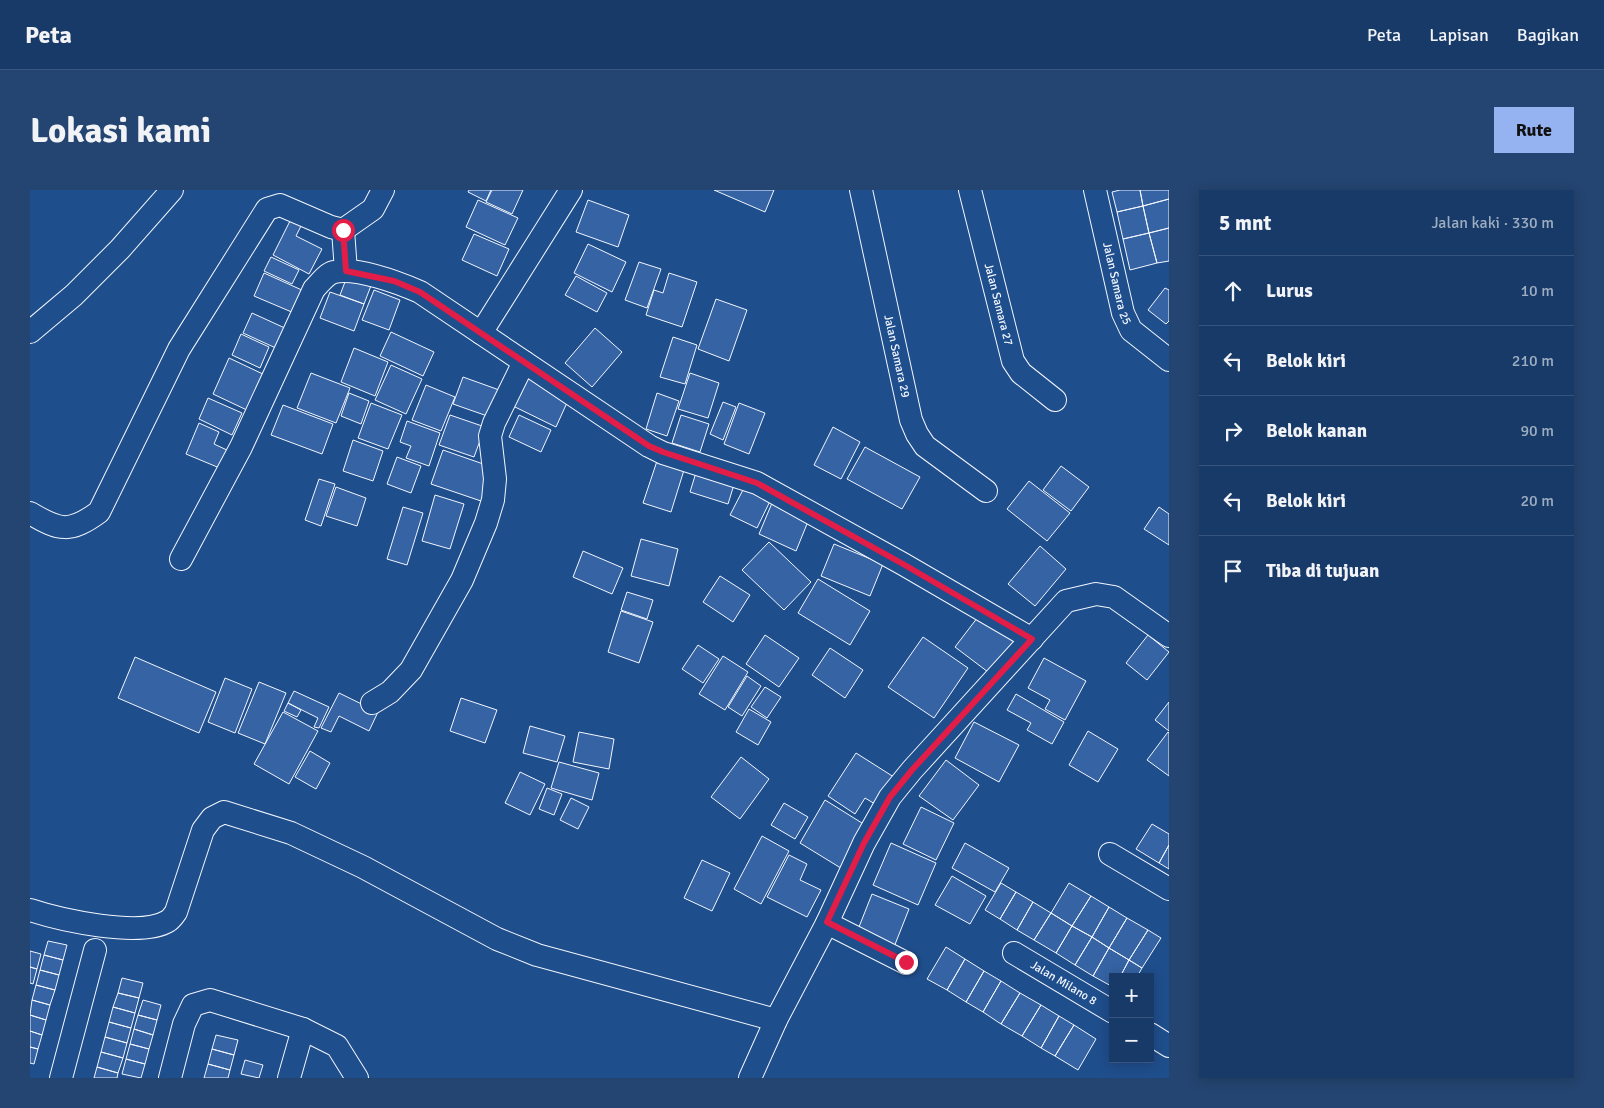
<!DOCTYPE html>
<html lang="id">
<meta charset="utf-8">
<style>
body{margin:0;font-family:Signika,sans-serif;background:#244571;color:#f1f3f6}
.controls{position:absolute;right:15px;bottom:15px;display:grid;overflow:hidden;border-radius:0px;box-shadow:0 2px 12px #0003}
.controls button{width:45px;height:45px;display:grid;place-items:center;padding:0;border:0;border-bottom:1px solid #36547d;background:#173a69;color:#f1f3f6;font:25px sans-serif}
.stop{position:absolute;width:15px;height:15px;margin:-11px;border:4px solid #e11d48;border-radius:50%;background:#fff}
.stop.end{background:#e11d48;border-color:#fff;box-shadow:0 1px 5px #0008}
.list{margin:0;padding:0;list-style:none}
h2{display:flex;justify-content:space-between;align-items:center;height:65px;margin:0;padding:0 20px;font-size:21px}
h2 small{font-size:16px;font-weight:400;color:#9eadc0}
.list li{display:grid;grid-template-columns:32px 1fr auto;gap:15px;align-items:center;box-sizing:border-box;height:70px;padding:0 20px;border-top:1px solid #36547d}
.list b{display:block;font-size:19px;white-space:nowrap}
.list em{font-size:16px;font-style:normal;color:#9eadc0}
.icon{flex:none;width:28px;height:28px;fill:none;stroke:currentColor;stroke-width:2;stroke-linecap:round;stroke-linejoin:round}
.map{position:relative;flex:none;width:1139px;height:888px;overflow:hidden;border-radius:0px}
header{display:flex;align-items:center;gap:30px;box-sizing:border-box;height:70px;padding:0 25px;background:#173a69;border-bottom:1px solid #36547d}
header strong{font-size:24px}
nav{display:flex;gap:28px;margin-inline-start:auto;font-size:18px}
.intro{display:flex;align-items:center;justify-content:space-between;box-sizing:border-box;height:120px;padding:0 30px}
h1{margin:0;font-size:35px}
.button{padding:12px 22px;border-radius:0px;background:#95b2f1;color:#111;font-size:18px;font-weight:700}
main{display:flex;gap:30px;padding:0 30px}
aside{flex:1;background:#173a69;border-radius:0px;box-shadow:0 2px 12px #0003}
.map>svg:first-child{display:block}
.building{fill:#3563a3;stroke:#f2f6ff}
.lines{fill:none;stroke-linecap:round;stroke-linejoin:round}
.minor-casing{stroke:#f2f6ff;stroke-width:24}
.minor{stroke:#1f4e8c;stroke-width:22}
.route{stroke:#e11d48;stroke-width:6}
.labels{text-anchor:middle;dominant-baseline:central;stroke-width:4;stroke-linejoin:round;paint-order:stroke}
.street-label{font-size:12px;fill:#f2f6ff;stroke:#1f4e8c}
</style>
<header>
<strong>Peta</strong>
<nav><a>Peta</a><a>Lapisan</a><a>Bagikan</a></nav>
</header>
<div class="intro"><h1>Lokasi kami</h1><a class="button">Rute</a></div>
<main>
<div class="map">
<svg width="1139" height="888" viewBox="0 0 1139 888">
<rect width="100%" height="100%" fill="#1f4e8c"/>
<path class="building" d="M 439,0 L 461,0 L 456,11 L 438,2 Z
M 462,0 L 493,0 L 482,24 L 456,12 Z
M 684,0 L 744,0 L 735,22 Z
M 1090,0 L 1110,0 L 1113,16 L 1087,22 L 1082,2 Z
M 1110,0 L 1139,0 L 1139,9 L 1113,16 Z
M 1139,9 L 1139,38 L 1119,43 L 1113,16 Z
M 448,10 L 488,28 L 475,55 L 436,37 Z
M 558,10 L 599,25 L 588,57 L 546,42 Z
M 1113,16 L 1119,43 L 1093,49 L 1087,22 Z
M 260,31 L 271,36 L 266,46 L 292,59 L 279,84 L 243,65 Z
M 1139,38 L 1139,71 L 1127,73 L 1119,43 Z
M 1119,43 L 1127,73 L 1100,80 L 1093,49 Z
M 444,44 L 479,59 L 467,86 L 432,70 Z
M 558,54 L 596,72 L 582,102 L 544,83 Z
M 241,67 L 269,80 L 262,94 L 234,81 Z
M 609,72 L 631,79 L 617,118 L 595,110 Z
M 234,83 L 274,101 L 264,123 L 224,106 Z
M 639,83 L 667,92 L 652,137 L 616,125 L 624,100 L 633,103 Z
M 318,84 L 342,93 L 334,114 L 310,105 Z
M 546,86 L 577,103 L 567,122 L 535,105 Z
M 1135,98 L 1139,100 L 1139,131 L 1136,134 L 1118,120 Z
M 344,100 L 370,110 L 359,140 L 332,130 Z
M 300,102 L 334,114 L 324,141 L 290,128 Z
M 686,109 L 717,120 L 699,171 L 668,159 Z
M 222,123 L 257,139 L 248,159 L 213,143 Z
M 565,138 L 592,162 L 562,197 L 535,173 Z
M 361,142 L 404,162 L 393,186 L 350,166 Z
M 211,144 L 239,157 L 230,178 L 202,165 Z
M 643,147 L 667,155 L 655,194 L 630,187 Z
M 324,158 L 358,172 L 345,206 L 311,192 Z
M 199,168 L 235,185 L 219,221 L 183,204 Z
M 361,175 L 392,189 L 376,224 L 345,210 Z
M 281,183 L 320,198 L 306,233 L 267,218 Z
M 660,183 L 689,193 L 678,228 L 648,219 Z
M 498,186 L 540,206 L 526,237 L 483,216 Z
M 433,187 L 472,201 L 463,228 L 423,214 Z
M 396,195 L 425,207 L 411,241 L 382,230 Z
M 319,203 L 339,211 L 331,234 L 311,226 Z
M 627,203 L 649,211 L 637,246 L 616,239 Z
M 178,208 L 212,223 L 202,245 L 169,229 Z
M 693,212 L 706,217 L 693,250 L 680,244 Z
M 341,213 L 372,225 L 358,259 L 328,248 Z
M 709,213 L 735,223 L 719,264 L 694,254 Z
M 253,215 L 303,234 L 292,264 L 241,245 Z
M 420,225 L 455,237 L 444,267 L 409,255 Z
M 489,225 L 521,240 L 511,262 L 479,247 Z
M 651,225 L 679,234 L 670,262 L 642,253 Z
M 377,231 L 410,243 L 399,276 L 376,268 L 381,256 L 370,252 Z
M 169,233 L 189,242 L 184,254 L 199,261 L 192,279 L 156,264 Z
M 803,237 L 830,252 L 811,289 L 784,275 Z
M 323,250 L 353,261 L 343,291 L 313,281 Z
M 835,257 L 890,287 L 872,319 L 817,289 Z
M 413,260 L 462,277 L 451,311 L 401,294 Z
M 367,267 L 391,276 L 381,303 L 357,294 Z
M 627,271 L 654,280 L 641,322 L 613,313 Z
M 668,276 L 706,288 L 698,314 L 660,302 Z
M 1031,276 L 1059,297 L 1041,321 L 1013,300 Z
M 289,289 L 305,294 L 291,336 L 275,330 Z
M 999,291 L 1040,323 L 1017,351 L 977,319 Z
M 716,294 L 742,307 L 727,338 L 700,325 Z
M 306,297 L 336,308 L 327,336 L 296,326 Z
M 405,305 L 434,314 L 420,359 L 392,351 Z
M 742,313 L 779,329 L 766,361 L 729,344 Z
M 373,317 L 393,323 L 377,375 L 357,369 Z
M 1129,317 L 1139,324 L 1139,355 L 1114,339 Z
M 611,349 L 648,359 L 639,396 L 601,386 Z
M 739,352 L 781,392 L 754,420 L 712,380 Z
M 804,354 L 853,374 L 840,406 L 791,386 Z
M 1010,356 L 1036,379 L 1005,416 L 978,394 Z
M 553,361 L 593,378 L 582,404 L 543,387 Z
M 690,386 L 720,405 L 703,432 L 673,412 Z
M 788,389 L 840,421 L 820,455 L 768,423 Z
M 597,402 L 623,410 L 617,429 L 591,420 Z
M 591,421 L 623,432 L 609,473 L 578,462 Z
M 951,423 L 991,454 L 966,488 L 925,457 Z
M 735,445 L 769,468 L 749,497 L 716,474 Z
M 1118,445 L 1139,462 L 1117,490 L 1096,473 Z
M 893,447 L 938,478 L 904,528 L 858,497 Z
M 668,455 L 689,469 L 673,493 L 652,479 Z
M 800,458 L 833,480 L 815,508 L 782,485 Z
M 693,466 L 718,482 L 695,520 L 669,504 Z
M 105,467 L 186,502 L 169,543 L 88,508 Z
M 1014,468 L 1056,491 L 1035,530 L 1015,519 L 1020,510 L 998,498 Z
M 717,486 L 731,496 L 712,526 L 698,517 Z
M 195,488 L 222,499 L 205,543 L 178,532 Z
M 229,492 L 256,503 L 235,554 L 208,543 Z
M 735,497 L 751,507 L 737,528 L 721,517 Z
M 264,501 L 299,517 L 289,538 L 284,537 L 288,528 L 258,513 Z
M 309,503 L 348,522 L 339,541 L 309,526 L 301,542 L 291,538 Z
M 986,504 L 1034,532 L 1022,554 L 997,540 L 1001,533 L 977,520 Z
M 431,508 L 467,520 L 455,553 L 420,541 Z
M 1139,512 L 1139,541 L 1125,530 Z
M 258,513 L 271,520 L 267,527 L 254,521 Z
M 719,519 L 741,532 L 728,555 L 706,542 Z
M 253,522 L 288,541 L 259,594 L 224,574 Z
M 944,532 L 989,555 L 969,592 L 925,568 Z
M 500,536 L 535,546 L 527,572 L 493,563 Z
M 1058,541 L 1088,559 L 1068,592 L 1039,575 Z
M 549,542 L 584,549 L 579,579 L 543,572 Z
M 1138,542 L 1139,543 L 1139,586 L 1117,570 Z
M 280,561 L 300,573 L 286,599 L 265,587 Z
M 826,563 L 867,589 L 850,617 L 835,608 L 825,624 L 798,606 Z
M 711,567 L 739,589 L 710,629 L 681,607 Z
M 916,570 L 949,595 L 923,630 L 889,606 Z
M 529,572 L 569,583 L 562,610 L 521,598 Z
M 490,582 L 515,594 L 500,625 L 475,613 Z
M 517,598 L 532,604 L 524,625 L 509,619 Z
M 541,608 L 559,617 L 548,639 L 530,630 Z
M 795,610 L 840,638 L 814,680 L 770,653 Z
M 754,613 L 778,627 L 765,649 L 741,635 Z
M 891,617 L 924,633 L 906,670 L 873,654 Z
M 1122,634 L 1139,644 L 1139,655 L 1129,673 L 1106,659 Z
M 732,646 L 759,661 L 731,714 L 704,699 Z
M 861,653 L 906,673 L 888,715 L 843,695 Z
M 935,653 L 979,678 L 965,702 L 922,678 Z
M 1139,655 L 1139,679 L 1129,673 Z
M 759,665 L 777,674 L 770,690 L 791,700 L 777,727 L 737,707 Z
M 672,670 L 700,683 L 682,721 L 654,708 Z
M 922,686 L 956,706 L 940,734 L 905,715 Z
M 971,693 L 986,702 L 970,729 L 955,720 Z
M 1039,693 L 1061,706 L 1042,736 L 1021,723 Z
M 986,702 L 1003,712 L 987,740 L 970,729 Z
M 842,704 L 879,719 L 864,757 L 827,742 Z
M 1061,706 L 1079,717 L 1062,747 L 1042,736 Z
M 1003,712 L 1021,723 L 1004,750 L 987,740 Z
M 1079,717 L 1097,728 L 1079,758 L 1062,747 Z
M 1021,723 L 1042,736 L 1026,763 L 1004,750 Z
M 1097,728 L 1118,740 L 1099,770 L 1079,758 Z
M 1042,736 L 1062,747 L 1045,775 L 1026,763 Z
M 1118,740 L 1131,748 L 1112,778 L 1099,770 Z
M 1062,747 L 1079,758 L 1063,786 L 1045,775 Z
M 18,751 L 37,755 L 33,770 L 14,765 Z
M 916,757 L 935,769 L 917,800 L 897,789 Z
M 1079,758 L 1099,770 L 1090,787 L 1083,787 L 1083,797 L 1063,786 Z
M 0,761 L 11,764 L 7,779 L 0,777 Z
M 14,765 L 33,770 L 29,785 L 10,780 Z
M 935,769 L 954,781 L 936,812 L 917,800 Z
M 1099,770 L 1112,778 L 1107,787 L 1090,787 Z
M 0,777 L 7,779 L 3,794 L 0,793 Z
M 10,780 L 29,785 L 25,800 L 6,795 Z
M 954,781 L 971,791 L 953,822 L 936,812 Z
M 92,788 L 113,793 L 109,808 L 88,803 Z
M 971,791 L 990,803 L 971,834 L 953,822 Z
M 6,795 L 25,800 L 20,815 L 2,810 Z
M 88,803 L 109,808 L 105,823 L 83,817 Z
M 990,803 L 1011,815 L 992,846 L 971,834 Z
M 2,810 L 20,815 L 16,830 L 0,825 Z
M 113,810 L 131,815 L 127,830 L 108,825 Z
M 1011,815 L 1029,826 L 1011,858 L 992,846 Z
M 83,817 L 105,823 L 101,838 L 79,832 Z
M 0,825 L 16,830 L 12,845 L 0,841 Z
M 108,825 L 127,830 L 123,845 L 104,839 Z
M 1029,826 L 1044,835 L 1025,866 L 1011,858 Z
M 79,832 L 101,838 L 97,853 L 75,847 Z
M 1044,835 L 1066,849 L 1048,880 L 1025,866 Z
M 104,839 L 123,845 L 119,859 L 100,854 Z
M 0,841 L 12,845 L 8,859 L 0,857 Z
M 186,845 L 208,850 L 204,865 L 182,859 Z
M 75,847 L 97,853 L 93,868 L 71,862 Z
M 100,854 L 119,859 L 115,874 L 96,869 Z
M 0,857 L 8,859 L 4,874 L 0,873 Z
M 182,859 L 204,865 L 200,880 L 178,874 Z
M 71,862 L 93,868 L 88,883 L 67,877 Z
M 96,869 L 115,874 L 111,888 L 92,884 Z
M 215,870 L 233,875 L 229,888 L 211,884 Z
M 178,874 L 200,880 L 198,888 L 174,888 Z
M 67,877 L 88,883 L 87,888 L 64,888 Z"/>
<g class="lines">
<g class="minor-casing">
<g id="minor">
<path id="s1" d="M 831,0 L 881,230 L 887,244 L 895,256 L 956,301"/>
<path id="s2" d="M 940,0 L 983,171 L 991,183 L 1025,210"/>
<path id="s3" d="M 1065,0 L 1093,123 L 1101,140 L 1139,170"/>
<path d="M 313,40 L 316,81"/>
<path d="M 0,142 L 44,105 L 90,59 L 142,0"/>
<path d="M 451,143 L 541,0"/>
<path d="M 0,323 C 30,341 40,343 69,322 L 149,159 L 237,19 L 250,15 L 301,37 L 313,40 L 343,19 L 353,0"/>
<path d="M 151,369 L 211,257 L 284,99 C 290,93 296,84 304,82 C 327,77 369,93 390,102 L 619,256 L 633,263 L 727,293 L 873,374 L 1002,449"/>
<path d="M 342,513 L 360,502 L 381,480 L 432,390 L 456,333 L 463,310 L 465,289 L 460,246 L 464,233 L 494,172"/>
<path d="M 1080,664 L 1139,699"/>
<path d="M 0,720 C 30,730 111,748 138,731 C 141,729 144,725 146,722 L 173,640 L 182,628 L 194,622 L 261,643 L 333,677 L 467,749 L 507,765 L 746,830"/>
<path d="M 797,733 L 876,773"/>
<path id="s4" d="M 984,763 L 1083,822"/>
<path d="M 1120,844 L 1139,856"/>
<path d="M 31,888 L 65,760"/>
<path d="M 140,888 L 154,834 L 163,815 L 180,810 L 273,839 L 307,856 L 327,888"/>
<path d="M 259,888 L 273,839"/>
<path d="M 720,888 L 746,830 L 797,733 L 834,653 L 860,607 L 882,580 L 1036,411 L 1066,404 L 1084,407 L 1139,446"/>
</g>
</g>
<use href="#minor" class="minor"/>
</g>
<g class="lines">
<path class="route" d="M 313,40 L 316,81 L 364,91 L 390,102 L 619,256 L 633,262 L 727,293 L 873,374 L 1002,449 L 882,580 L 860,607 L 834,653 L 797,732 L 876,772"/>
</g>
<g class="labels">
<g class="street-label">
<text stroke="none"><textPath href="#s3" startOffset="96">Jalan Samara 25</textPath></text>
<text stroke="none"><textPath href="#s2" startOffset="118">Jalan Samara 27</textPath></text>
<text stroke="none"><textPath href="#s1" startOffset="170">Jalan Samara 29</textPath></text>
<text stroke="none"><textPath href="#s4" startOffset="58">Jalan Milano 8</textPath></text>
</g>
</g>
</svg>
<div class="controls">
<button>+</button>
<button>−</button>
</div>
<div class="stop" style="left:313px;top:40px"></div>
<div class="stop end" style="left:876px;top:772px"></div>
</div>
<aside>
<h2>5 mnt<small>Jalan kaki · 330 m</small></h2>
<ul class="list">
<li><svg class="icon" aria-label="ahead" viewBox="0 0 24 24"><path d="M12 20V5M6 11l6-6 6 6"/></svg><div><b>Lurus</b></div><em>10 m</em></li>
<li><svg class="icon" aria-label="left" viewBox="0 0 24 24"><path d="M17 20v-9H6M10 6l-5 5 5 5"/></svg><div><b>Belok kiri</b></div><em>210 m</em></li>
<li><svg class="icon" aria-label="right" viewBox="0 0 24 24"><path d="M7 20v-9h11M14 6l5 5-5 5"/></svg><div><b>Belok kanan</b></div><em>90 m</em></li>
<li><svg class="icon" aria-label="left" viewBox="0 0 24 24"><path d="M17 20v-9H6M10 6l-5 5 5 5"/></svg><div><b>Belok kiri</b></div><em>20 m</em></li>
<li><svg class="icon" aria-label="arrive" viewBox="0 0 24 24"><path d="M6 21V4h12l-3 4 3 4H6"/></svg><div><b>Tiba di tujuan</b></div></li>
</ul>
</aside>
</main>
